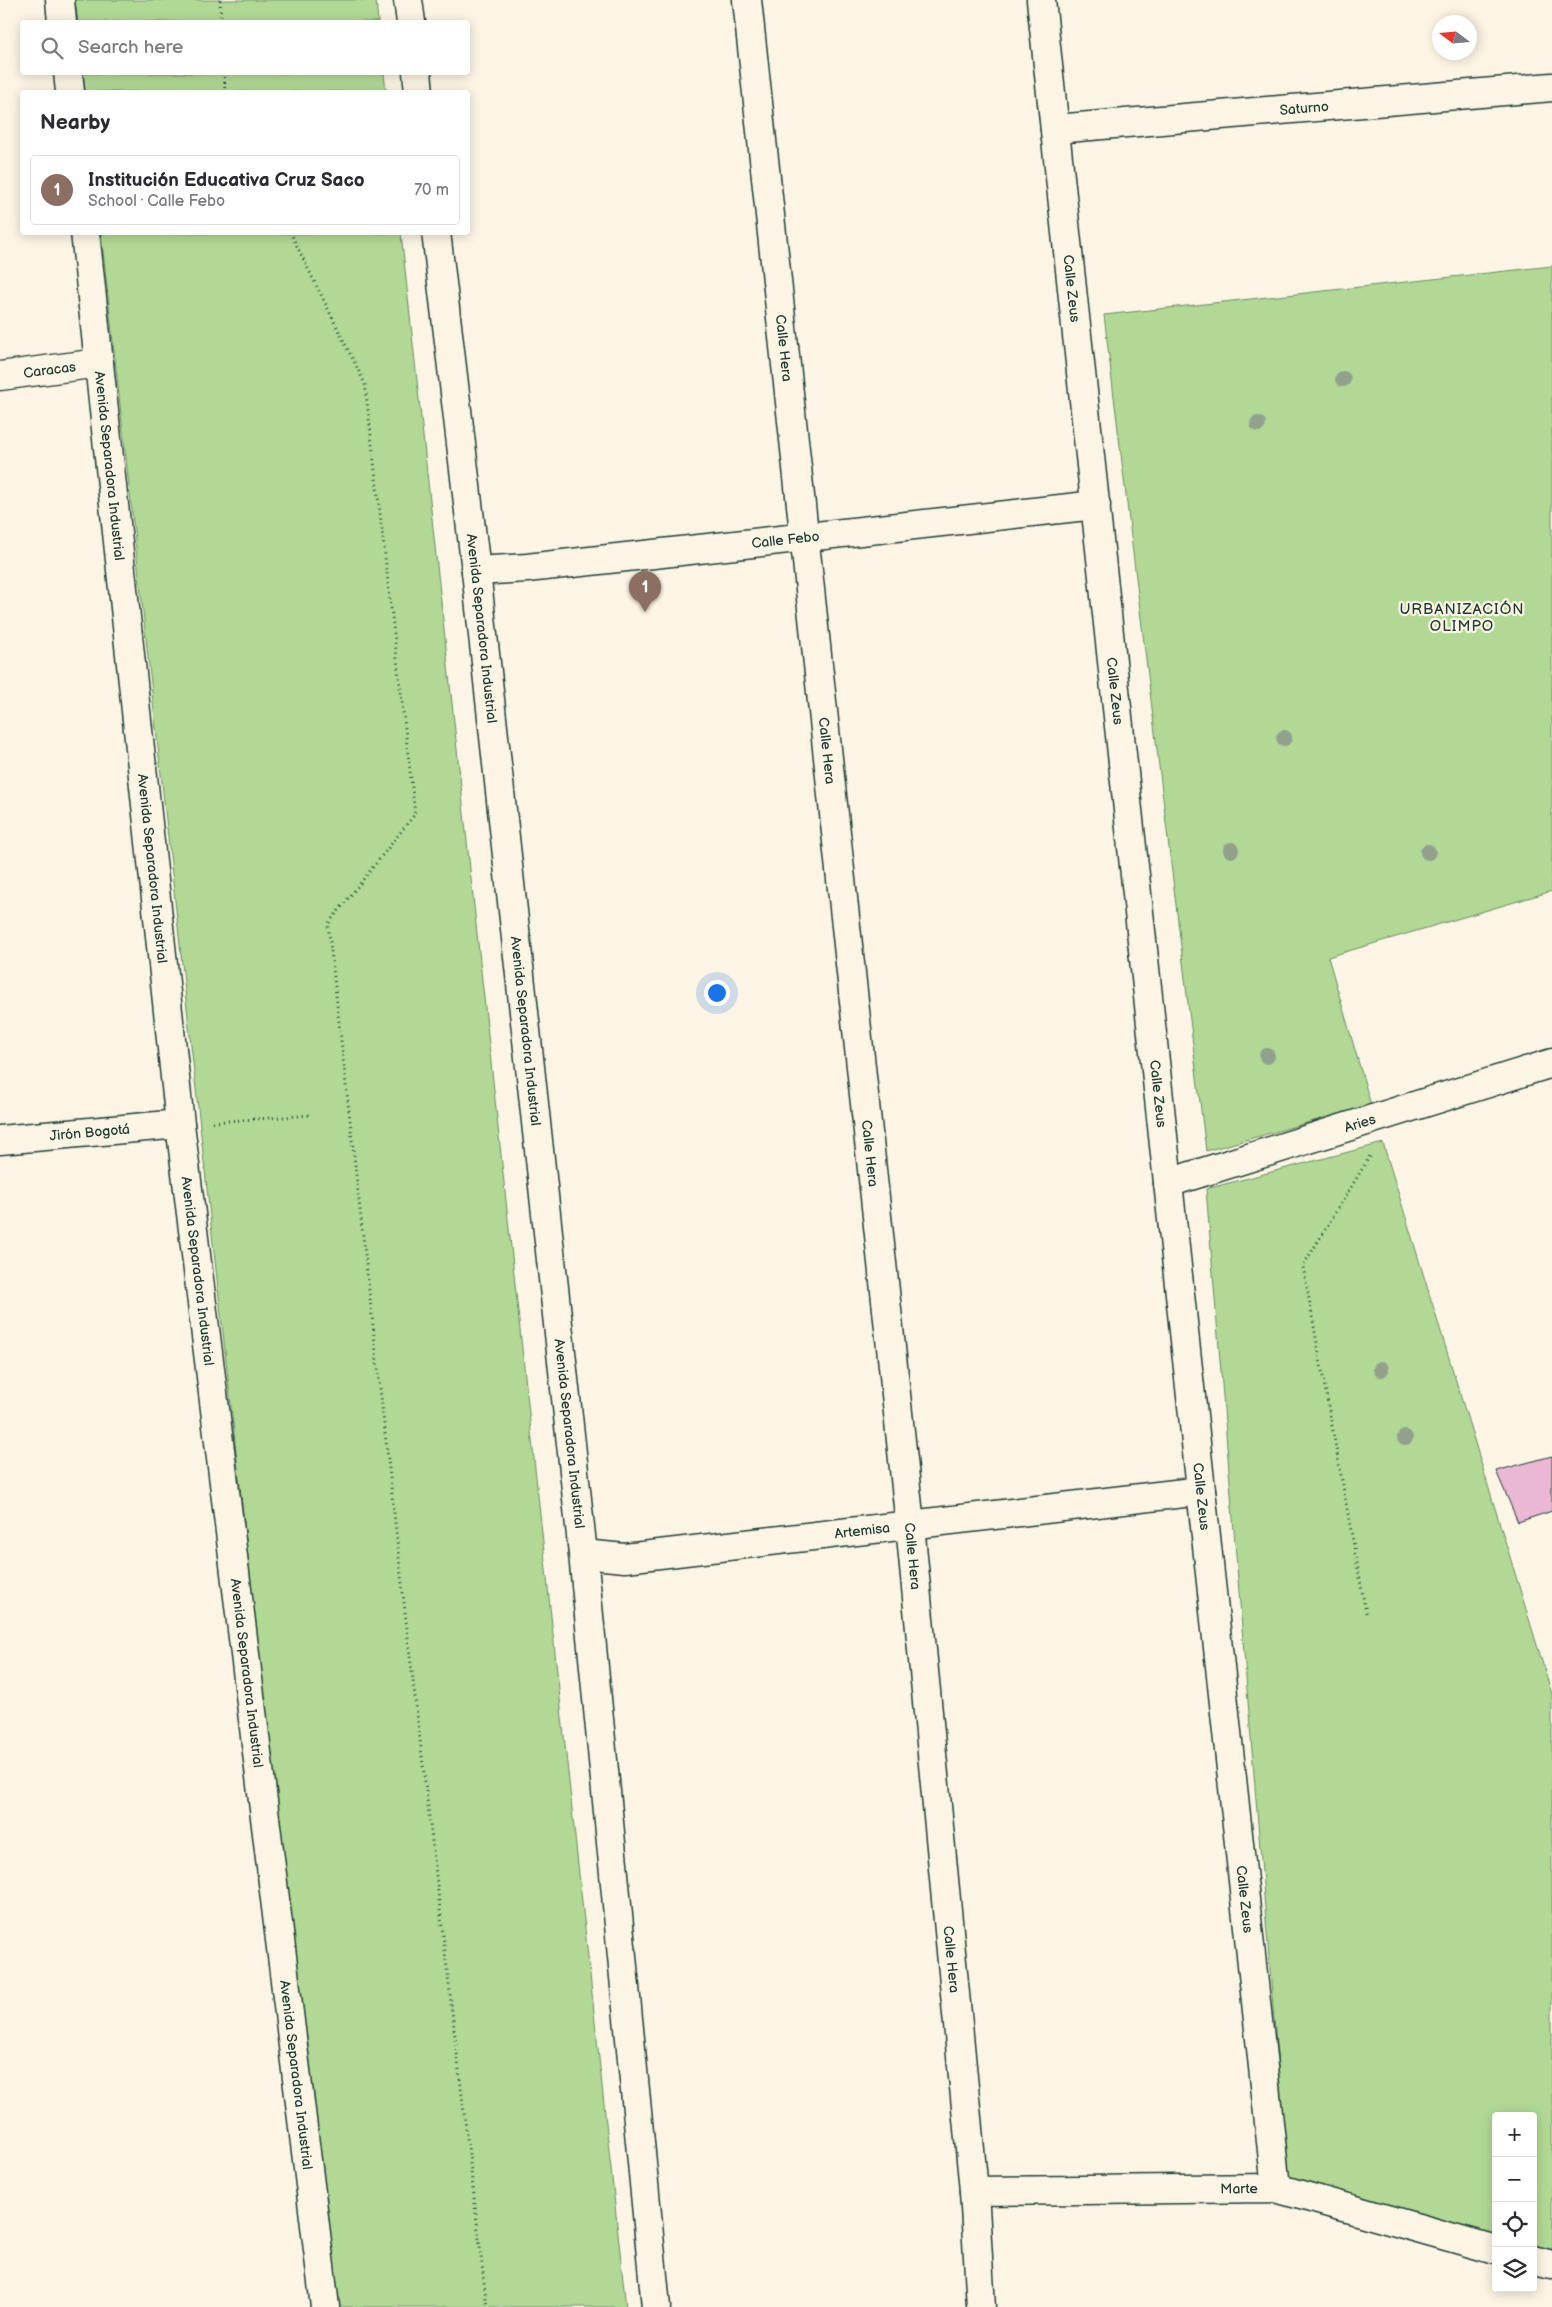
<!DOCTYPE html>
<meta charset="utf-8">
<style>
body{margin:0;font-family:"Balsamiq Sans",sans-serif;background:#f2f2f3;color:#2b2b33}
.controls{position:absolute;right:15px;bottom:15px;display:grid;overflow:hidden;border-radius:5px;box-shadow:0 2px 12px #0003}
.controls button{width:45px;height:45px;display:grid;place-items:center;padding:0;border:0;border-bottom:1px solid #e1e1e2;background:#fff;color:#2b2b33;font:25px sans-serif}
.compass{position:absolute;left:1432px;top:15px;width:45px;height:45px;border-radius:50%;background:#fff;box-shadow:0 2px 12px #0003;rotate:286deg}
.you{position:absolute;left:716px;top:992px;width:18px;height:18px;margin:-12px;border:4px solid #fff;border-radius:50%;background:#1a73e8;box-shadow:0 0 0 8px #1a73e833}
.badge{display:grid;place-items:center;width:32px;height:32px;border-radius:50%;background:#d1495b;color:#fff;font-size:16px;font-weight:700}
.pin{position:absolute;translate:-50% -41px;filter:drop-shadow(0 1px 2px #0008)}
.pin::after{content:'';position:absolute;top:26px;width:18px;height:15px;background:inherit;clip-path:polygon(0 0,100% 0,50% 100%)}
.list{margin:0;padding:0;list-style:none}
h2{display:flex;justify-content:space-between;align-items:center;height:65px;margin:0;padding:0 20px;font-size:21px}
h2 small{font-size:16px;font-weight:400;color:#7c7c81}
.list li{display:grid;grid-template-columns:32px 1fr auto;gap:15px;align-items:center;box-sizing:border-box;height:70px;margin:0 10px 10px;padding:0 10px;border:1px solid #e1e1e2;border-radius:5px}
.list b{display:block;font-size:19px;white-space:nowrap}
.list p{margin:0;font-size:16px;white-space:nowrap;color:#7c7c81}
.list em{font-size:16px;font-style:normal;color:#7c7c81}
.icon{flex:none;width:28px;height:28px;fill:none;stroke:currentColor;stroke-width:2;stroke-linecap:round;stroke-linejoin:round}
.map{position:relative;flex:none;width:1552px;height:2307px;overflow:hidden}
.search{position:absolute;background:#fff;box-shadow:0 2px 12px #0003;left:20px;top:20px;width:450px;height:55px;display:flex;align-items:center;gap:12px;box-sizing:border-box;padding:0 18px;border-radius:5px;color:#7c7c81;font-size:19px}
.panel{position:absolute;background:#fff;box-shadow:0 2px 12px #0003;left:20px;top:90px;width:450px;height:145px;border-radius:5px}
.map>svg:first-child{display:block}
.green{fill:#b1d995;stroke:#688b64}
.building{fill:#eab7d4;stroke:#1f3d34}
.lines{fill:none;stroke-linecap:round;stroke-linejoin:round}
.minor-casing{stroke:#1f3d34;stroke-width:31}
.major-casing{stroke:#1f3d34;stroke-width:31}
.path{stroke:#1f3d34;stroke-width:3;stroke-dasharray:1 4;stroke-linecap:butt}
.minor{stroke:#fcf5e5;stroke-width:28}
.major{stroke:#fcf5e5;stroke-width:28}
.tree{fill:#92a18e}
.labels{text-anchor:middle;dominant-baseline:central;stroke-width:4.5;stroke-linejoin:round;paint-order:stroke}
.street-label{font-size:14px;fill:#1f3d34;stroke:#fcf5e5}
.neighbourhood-label{font-size:15px;letter-spacing:1px;fill:#1f3d34;stroke:#fcf5e5}
</style>
<div class="map">
<svg width="1552" height="2307" viewBox="0 0 1552 2307">
<rect width="100%" height="100%" fill="#fcf5e5"/>
<filter id="ink" filterUnits="userSpaceOnUse"><feTurbulence type="fractalNoise" baseFrequency=".02" numOctaves="2"/><feDisplacementMap in="SourceGraphic" scale="10" xChannelSelector="R" yChannelSelector="G"/><feConvolveMatrix kernelMatrix="1 2 1 2 8 2 1 2 1" color-interpolation-filters="sRGB"/></filter>
<g filter="url(#ink)">
<path class="green" d="M 75,0 L 376,0 L 378,22 L 78,22 Z
M 83,73 L 384,73 L 386,92 L 85,92 Z
M 101,233 L 401,233 L 626,2307 L 331,2307 Z
M 1552,266 L 1552,891 L 1328,957 L 1371,1105 L 1206,1151 L 1104,315 Z
M 1383,1143 L 1552,1694 L 1552,2252 L 1533,2246 L 1533,2116 L 1496,2116 L 1496,2236 L 1287,2177 L 1206,1189 Z"/>
<path class="building" d="M 1552,1456 L 1552,1511 L 1518,1522 L 1496,1471 Z"/>
<g class="lines">
<g class="minor-casing">
<g id="minor">
<path id="s1" d="M 747,0 L 910,1525 L 974,2191 L 981,2307"/>
<path id="s2" d="M 1041,0 L 1276,2188"/>
<path id="s3" d="M 1055,129 L 1552,87"/>
<path id="s4" d="M 0,376 L 99,363"/>
<path id="s5" d="M 476,571 L 527,568 L 1096,505"/>
<path id="s6" d="M 0,1140 L 180,1124"/>
<path id="s7" d="M 1168,1183 L 1552,1063"/>
<path id="s8" d="M 583,1554 L 625,1558 L 1201,1491"/>
<path id="s9" d="M 974,2191 L 1276,2188 L 1496,2250"/>
<path d="M 1533,2260 L 1552,2265"/>
</g>
</g>
<g class="major-casing">
<g id="major">
<path d="M 60,0 L 62,22"/>
<path d="M 408,0 L 411,22"/>
<path d="M 68,72 L 70,92"/>
<path d="M 417,72 L 419,92"/>
<path id="s10" d="M 85,232 L 180,1124 L 325,2307"/>
<path id="s11" d="M 436,232 L 476,571 L 583,1554 L 656,2307"/>
</g>
</g>
<path class="path" d="M 220,0 L 221,22
M 224,72 L 225,92
M 290,232 L 365,384 L 415,814 L 328,924 L 408,1638 L 487,2307
M 213,1122 L 312,1115
M 1366,1613 L 1303,1266 L 1370,1156"/>
<use href="#minor" class="minor"/>
<use href="#major" class="major"/>
</g>
<g class="tree">
<circle cx="1343" cy="379" r="8"/>
<circle cx="1258" cy="424" r="8"/>
<circle cx="1284" cy="738" r="8"/>
<circle cx="1231" cy="850" r="8"/>
<circle cx="1428" cy="852" r="8"/>
<circle cx="1267" cy="1056" r="8"/>
<circle cx="1381" cy="1369" r="8"/>
<circle cx="1405" cy="1438" r="8"/>
</g>
</g>
<g class="labels">
<g class="street-label">
<text stroke="none"><textPath href="#s3" startOffset="250">Saturno</textPath></text>
<text stroke="none"><textPath href="#s2" startOffset="290">Calle Zeus</textPath></text>
<text stroke="none"><textPath href="#s1" startOffset="350">Calle Hera</textPath></text>
<text stroke="none"><textPath href="#s4" startOffset="50">Caracas</textPath></text>
<text stroke="none"><textPath href="#s10" startOffset="235">Avenida Separadora Industrial</textPath></text>
<text stroke="none"><textPath href="#s5" startOffset="311">Calle Febo</textPath></text>
<text stroke="none"><textPath href="#s11" startOffset="399">Avenida Separadora Industrial</textPath></text>
<text stroke="none"><textPath href="#s2" startOffset="695">Calle Zeus</textPath></text>
<text stroke="none"><textPath href="#s1" startOffset="755">Calle Hera</textPath></text>
<text stroke="none"><textPath href="#s10" startOffset="640">Avenida Separadora Industrial</textPath></text>
<text stroke="none"><textPath href="#s11" startOffset="804">Avenida Separadora Industrial</textPath></text>
<text stroke="none"><textPath href="#s2" startOffset="1100">Calle Zeus</textPath></text>
<text stroke="none"><textPath href="#s7" startOffset="201">Aries</textPath></text>
<text stroke="none"><textPath href="#s6" startOffset="90">Jirón Bogotá</textPath></text>
<text stroke="none"><textPath href="#s1" startOffset="1160">Calle Hera</textPath></text>
<text stroke="none"><textPath href="#s10" startOffset="1045">Avenida Separadora Industrial</textPath></text>
<text stroke="none"><textPath href="#s11" startOffset="1209">Avenida Separadora Industrial</textPath></text>
<text stroke="none"><textPath href="#s2" startOffset="1505">Calle Zeus</textPath></text>
<text stroke="none"><textPath href="#s8" startOffset="281">Artemisa</textPath></text>
<text stroke="none"><textPath href="#s1" startOffset="1565">Calle Hera</textPath></text>
<text stroke="none"><textPath href="#s10" startOffset="1450">Avenida Separadora Industrial</textPath></text>
<text stroke="none"><textPath href="#s2" startOffset="1910">Calle Zeus</textPath></text>
<text stroke="none"><textPath href="#s1" startOffset="1970">Calle Hera</textPath></text>
<text stroke="none"><textPath href="#s10" startOffset="1855">Avenida Separadora Industrial</textPath></text>
<text stroke="none"><textPath href="#s9" startOffset="265">Marte</textPath></text>
</g>
<g class="neighbourhood-label">
<text x="1462" y="609">URBANIZACIÓN<tspan x="1462" dy="17">OLIMPO</tspan></text>
</g>
</g>
</svg>
<div class="controls">
<button>+</button>
<button>−</button>
<button><svg class="icon" aria-label="locate" viewBox="0 0 24 24"><circle cx="12" cy="12" r="6"/><path d="M12 2v4M12 18v4M2 12h4M18 12h4"/></svg></button>
<button><svg class="icon" aria-label="layers" viewBox="0 0 24 24"><path d="M12 4l9 5-9 5-9-5zM3 14l9 5 9-5"/></svg></button>
</div>
<svg class="compass" viewBox="-18 -18 36 36"><path d="M0-13l5 13h-10z" fill="#e53935"/><path d="M0 13l5-13h-10z" fill="#7c7c81"/></svg>
<div class="you"></div>
<div class="pin badge" style="left:645px;top:612px;background:#8d6e63">1</div>
<div class="search"><svg class="icon" aria-label="search" viewBox="0 0 24 24"><circle cx="10" cy="10" r="6"/><path d="M15 15l6 6"/></svg>Search here</div>
<section class="panel">
<h2>Nearby<small></small></h2>
<ul class="list">
<li><span class="badge" style="background:#8d6e63">1</span><div><b>Institución Educativa Cruz Saco</b><p>School · Calle Febo</p></div><em>70 m</em></li>
</ul>
</section>
</div>
